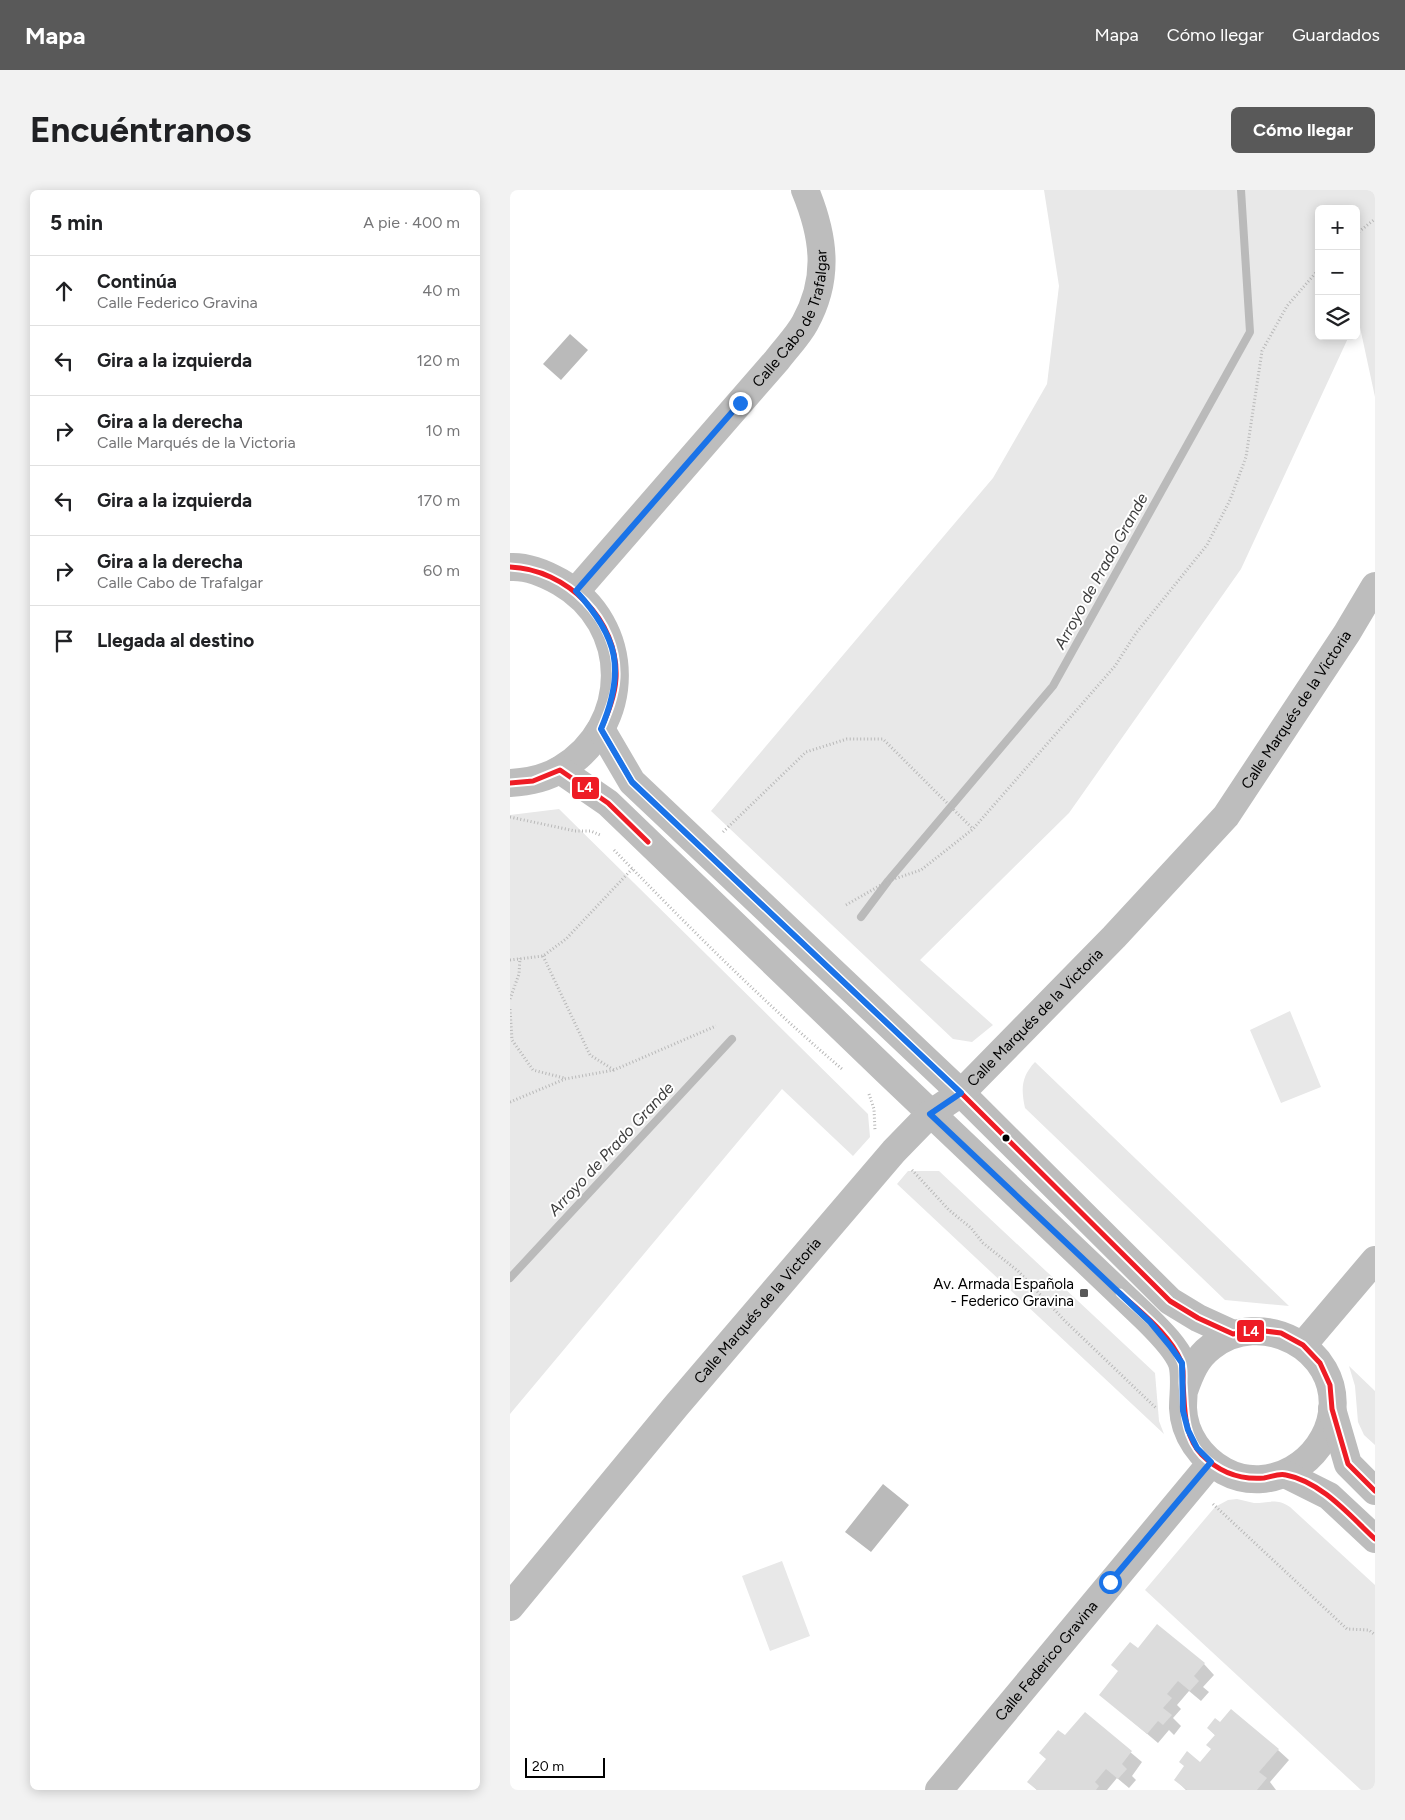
<!DOCTYPE html>
<html lang="es">
<meta charset="utf-8">
<style>
body{margin:0;font-family:Figtree,sans-serif;background:#f2f2f2;color:#202124}
.controls{position:absolute;right:15px;top:15px;display:grid;overflow:hidden;border-radius:8px;box-shadow:0 2px 12px #0003}
.controls button{width:45px;height:45px;display:grid;place-items:center;padding:0;border:0;border-bottom:1px solid #e0e0e0;background:#fff;color:#202124;font:25px sans-serif}
.scale{position:absolute;left:15px;bottom:12px;width:80px;box-sizing:border-box;padding-left:5px;border:2px solid #000;border-top:0;font-size:14px;line-height:18px;white-space:nowrap;color:#000;-webkit-text-stroke:4px #fff;paint-order:stroke}
.stop{position:absolute;width:15px;height:15px;margin:-11px;border:4px solid #1a73e8;border-radius:50%;background:#fff}
.stop.end{background:#1a73e8;border-color:#fff;box-shadow:0 1px 5px #0008}
.list{margin:0;padding:0;list-style:none}
h2{display:flex;justify-content:space-between;align-items:center;height:65px;margin:0;padding:0 20px;font-size:21px}
h2 small{font-size:16px;font-weight:400;color:#757577}
.list li{display:grid;grid-template-columns:32px 1fr auto;gap:15px;align-items:center;box-sizing:border-box;height:70px;padding:0 20px;border-top:1px solid #e0e0e0}
.list b{display:block;font-size:19px;white-space:nowrap}
.list p{margin:0;font-size:16px;white-space:nowrap;color:#757577}
.list em{font-size:16px;font-style:normal;color:#757577}
.icon{flex:none;width:28px;height:28px;fill:none;stroke:currentColor;stroke-width:2;stroke-linecap:round;stroke-linejoin:round}
.map{position:relative;flex:none;width:865px;height:1600px;overflow:hidden;border-radius:8px}
header{display:flex;align-items:center;gap:30px;box-sizing:border-box;height:70px;padding:0 25px;background:#595959;color:#fff}
header strong{font-size:24px}
nav{display:flex;gap:28px;margin-inline-start:auto;font-size:18px}
.intro{display:flex;align-items:center;justify-content:space-between;box-sizing:border-box;height:120px;padding:0 30px}
h1{margin:0;font-size:35px}
.button{padding:12px 22px;border-radius:8px;background:#595959;color:#fff;font-size:18px;font-weight:700}
main{display:flex;gap:30px;padding:0 30px}
aside{flex:1;background:#fff;border-radius:8px;box-shadow:0 2px 12px #0003}
.map>svg:first-child{display:block}
.green{fill:#e8e8e8}
.water{fill:#bababa}
.shadow{fill:#0003}
.lines{fill:none;stroke-linecap:round;stroke-linejoin:round}
.stream{stroke:#bababa;stroke-width:8}
.building{fill:#dcdcdc}
.path{stroke:#b8b8b8;stroke-width:3;stroke-dasharray:1 2.5;stroke-linecap:butt}
.minor{stroke:#bdbdbd;stroke-width:28}
.bus-1-casing{stroke:#fff;stroke-width:9}
.bus-1{stroke:#ee1c25;stroke-width:5}
.route{stroke:#1a73e8;stroke-width:6}
.bus-dot{fill:#000;stroke:#fff;stroke-width:2}
.poi-dot{fill:#595959;stroke:#fff;stroke-width:2}
.labels{text-anchor:middle;dominant-baseline:central;stroke-width:4;stroke-linejoin:round;paint-order:stroke}
.street-label{font-size:15px;fill:#000;stroke:#fff}
.poi-label{font-size:15px;fill:#000;stroke:#fff;text-anchor:end}
.water-label{font-size:16px;font-style:italic;fill:#3e3e3e;stroke:#fff}
.line-badge{stroke:#fff;stroke-width:2}
.badge-label{font-size:14px;text-anchor:middle;font-weight:bold;fill:#fff}
</style>
<header>
<strong>Mapa</strong>
<nav><a>Mapa</a><a>Cómo llegar</a><a>Guardados</a></nav>
</header>
<div class="intro"><h1>Encuéntranos</h1><a class="button">Cómo llegar</a></div>
<main>
<aside>
<h2>5 min<small>A pie · 400 m</small></h2>
<ul class="list">
<li><svg class="icon" aria-label="ahead" viewBox="0 0 24 24"><path d="M12 20V5M6 11l6-6 6 6"/></svg><div><b>Continúa</b><p>Calle Federico Gravina</p></div><em>40 m</em></li>
<li><svg class="icon" aria-label="left" viewBox="0 0 24 24"><path d="M17 20v-9H6M10 6l-5 5 5 5"/></svg><div><b>Gira a la izquierda</b></div><em>120 m</em></li>
<li><svg class="icon" aria-label="right" viewBox="0 0 24 24"><path d="M7 20v-9h11M14 6l5 5-5 5"/></svg><div><b>Gira a la derecha</b><p>Calle Marqués de la Victoria</p></div><em>10 m</em></li>
<li><svg class="icon" aria-label="left" viewBox="0 0 24 24"><path d="M17 20v-9H6M10 6l-5 5 5 5"/></svg><div><b>Gira a la izquierda</b></div><em>170 m</em></li>
<li><svg class="icon" aria-label="right" viewBox="0 0 24 24"><path d="M7 20v-9h11M14 6l5 5-5 5"/></svg><div><b>Gira a la derecha</b><p>Calle Cabo de Trafalgar</p></div><em>60 m</em></li>
<li><svg class="icon" aria-label="arrive" viewBox="0 0 24 24"><path d="M6 21V4h12l-3 4 3 4H6"/></svg><div><b>Llegada al destino</b></div></li>
</ul>
</aside>
<div class="map">
<svg width="865" height="1600" viewBox="0 0 865 1600">
<rect width="100%" height="100%" fill="#fff"/>
<path class="green" d="M 534,0 L 865,0 L 865,207 L 848,128 L 846,130 L 846,19 L 809,19 L 809,146 L 839,146 L 731,379 L 559,623 L 410,770 L 483,835 L 462,852 L 443,849 L 201,621 L 483,288 L 537,194 L 549,96 Z
M 49,619 L 358,924 L 360,947 L 343,966 L 272,899 L 0,1224 L 0,625 Z
M 780,821 L 811,897 L 771,913 L 740,840 Z
M 525,872 L 779,1116 L 715,1110 L 515,918 C 511,899 511,887 525,872 Z
M 398,981 L 429,981 L 645,1183 L 649,1231 L 654,1244 L 387,994 Z
M 839,1176 L 865,1201 L 865,1255 L 854,1245 L 848,1232 L 845,1196 Z
M 727,1309 C 733,1310 738,1312 744,1313 C 759,1313 766,1308 780,1317 L 865,1395 L 865,1600 L 851,1600 L 635,1400 L 705,1317 L 718,1310 Z
M 272,1371 L 300,1446 L 260,1461 L 232,1386 Z"/>
<path class="water" d="M 60,144 L 78,160 L 51,190 L 33,174 Z
M 373,1294 L 399,1315 L 361,1362 L 335,1342 Z"/>
<path class="shadow" d="M 628,1460 L 694,1474 L 704,1485 L 693,1497 L 699,1502 L 691,1511 L 679,1501 L 667,1515 L 671,1519 L 663,1528 L 671,1536 L 664,1545 L 659,1540 L 648,1553 L 591,1505 Z
M 575,1524 L 632,1572 L 622,1586 L 626,1590 L 619,1598 L 607,1588 L 597,1600 L 527,1600 L 519,1592 Z
M 698,1538 L 768,1560 L 779,1570 L 760,1592 L 766,1600 L 676,1600 L 666,1590 L 691,1574 L 702,1559 L 706,1546 Z"/>
<g class="lines">
<path class="stream" d="M 351,727 L 378,691 L 543,496 L 740,142 L 731,0
M 0,1088 L 222,849"/>
</g>
<path class="building" d="M 647,1434 L 695,1473 L 684,1486 L 689,1491 L 680,1501 L 668,1491 L 657,1504 L 662,1508 L 653,1518 L 662,1525 L 653,1535 L 648,1531 L 637,1544 L 589,1505 L 608,1481 L 601,1475 L 620,1452 L 628,1458 Z
M 721,1519 L 769,1559 L 749,1582 L 757,1588 L 747,1600 L 677,1600 L 664,1590 L 674,1576 L 669,1572 L 677,1561 L 690,1572 L 701,1559 L 696,1555 L 705,1545 L 697,1538 L 705,1528 L 710,1532 Z
M 575,1522 L 622,1561 L 612,1574 L 617,1579 L 608,1589 L 596,1579 L 585,1592 L 589,1596 L 586,1600 L 527,1600 L 517,1592 L 536,1569 L 529,1563 L 548,1540 L 555,1545 Z"/>
<g class="lines">
<path class="path" d="M 846,44 L 865,29
M 0,627 L 65,641 L 81,641 L 90,645
M 213,642 L 296,562 L 337,549 L 373,549 L 463,639
M 104,660 C 178,736 252,811 332,879
M 336,715 L 378,691 L 411,680 L 463,639 L 605,476 L 626,443 L 697,355 L 720,310 L 736,267 L 752,161 L 777,116 L 809,79
M 33,766 L 80,865 L 104,880
M 0,770 L 33,766 L 56,749 L 123,678
M 0,809 L 9,784 L 10,768
M 0,819 L 2,850 L 23,880 L 54,888
M 359,904 L 364,919 L 365,941
M 0,912 L 55,889 L 104,880 L 206,836
M 402,980 L 439,1020 L 461,1038 L 473,1053 L 508,1081 L 556,1132 L 646,1218
M 703,1314 L 837,1439 L 859,1440 L 865,1445"/>
<g class="minor">
<path d="M 0,377 C 17,376 36,384 50,392 C 123,434 123,536 51,579 C 35,589 18,592 0,593"/>
<path id="s1" d="M 66,401 L 267,170 C 276,158 288,146 295,133 C 320,88 314,46 295,0"/>
<path d="M 91,539 L 122,592 L 451,903 L 660,1111 L 688,1128 L 723,1144"/>
<path d="M 50,580 L 98,613 C 276,785 455,957 635,1127 C 647,1139 666,1157 672,1173 C 676,1187 673,1204 673,1218 C 674,1245 691,1268 714,1281 C 760,1306 815,1271 822,1223 C 831,1158 750,1117 701,1157 C 686,1168 680,1184 674,1201"/>
<path d="M 793,1155 L 865,1070"/>
<path d="M 822,1219 L 838,1274 L 865,1301"/>
<path d="M 775,1284 L 819,1306 L 865,1349"/>
<path id="s2" d="M 0,1417 L 166,1216 L 384,961 L 420,924 L 451,903 L 604,747 L 716,626 L 837,443 L 865,396"/>
<path id="s3" d="M 429,1600 L 701,1273"/>
</g>
<g class="bus-1-casing">
<path id="bus-1" d="M 0,377 C 56,379 109,430 106,488 C 105,506 98,523 91,539 L 122,592 L 451,903 L 660,1111 L 688,1128 L 723,1144 L 747,1140 L 771,1143 L 793,1155 L 810,1173 L 820,1195 L 822,1219 L 838,1274 L 865,1301
M 0,593 L 23,591 L 50,580 L 98,613 L 138,652
M 610,1103 C 631,1123 659,1143 671,1171 C 674,1177 673,1186 673,1193 C 675,1218 673,1245 692,1265 C 709,1282 730,1290 754,1288 C 761,1287 769,1283 776,1285 C 812,1292 840,1326 865,1349"/>
</g>
<use href="#bus-1" class="bus-1"/>
</g>
<g class="lines">
<path class="route" d="M 230,213 L 66,401 C 108,447 116,480 91,539 L 122,592 L 451,903 L 420,924 L 640,1132 L 660,1156 L 672,1173 L 673,1221 L 678,1240 L 687,1258 L 701,1272 L 600,1392"/>
</g>
<circle class="bus-dot" cx="496" cy="948" r="4.5"/>
<rect class="poi-dot" x="569" y="1098" width="10" height="10" rx="2.5"/>
<g class="labels">
<g class="street-label">
<text stroke="none"><textPath href="#s1" startOffset="351">Calle Cabo de Trafalgar</textPath></text>
<text stroke="none"><textPath href="#s2" startOffset="1196">Calle Marqués de la Victoria</textPath></text>
<text stroke="none"><textPath href="#s2" startOffset="791">Calle Marqués de la Victoria</textPath></text>
<text stroke="none"><textPath href="#s2" startOffset="386">Calle Marqués de la Victoria</textPath></text>
<text stroke="none"><textPath href="#s3" startOffset="168">Calle Federico Gravina</textPath></text>
</g>
<g class="poi-label">
<text x="564" y="1094">Av. Armada Española<tspan x="564" dy="17">- Federico Gravina</tspan></text>
</g>
<g class="water-label">
<text transform="translate(591 381) rotate(-61)">Arroyo de Prado Grande</text>
<text transform="translate(101 959) rotate(-47)">Arroyo de Prado Grande</text>
</g>
</g>
<g class="line-badge">
<rect x="61" y="586" width="29" height="24" rx="5" fill="#ee1c25"/>
<rect x="726" y="1129" width="29" height="24" rx="5" fill="#ee1c25"/>
</g>
<g class="badge-label">
<text x="75" y="602">L4</text>
<text x="741" y="1146">L4</text>
</g>
</svg>
<div class="controls">
<button>+</button>
<button>−</button>
<button><svg class="icon" aria-label="layers" viewBox="0 0 24 24"><path d="M12 4l9 5-9 5-9-5zM3 14l9 5 9-5"/></svg></button>
</div>
<div class="scale">20 m</div>
<div class="stop" style="left:600px;top:1392px"></div>
<div class="stop end" style="left:230px;top:213px"></div>
</div>
</main>
